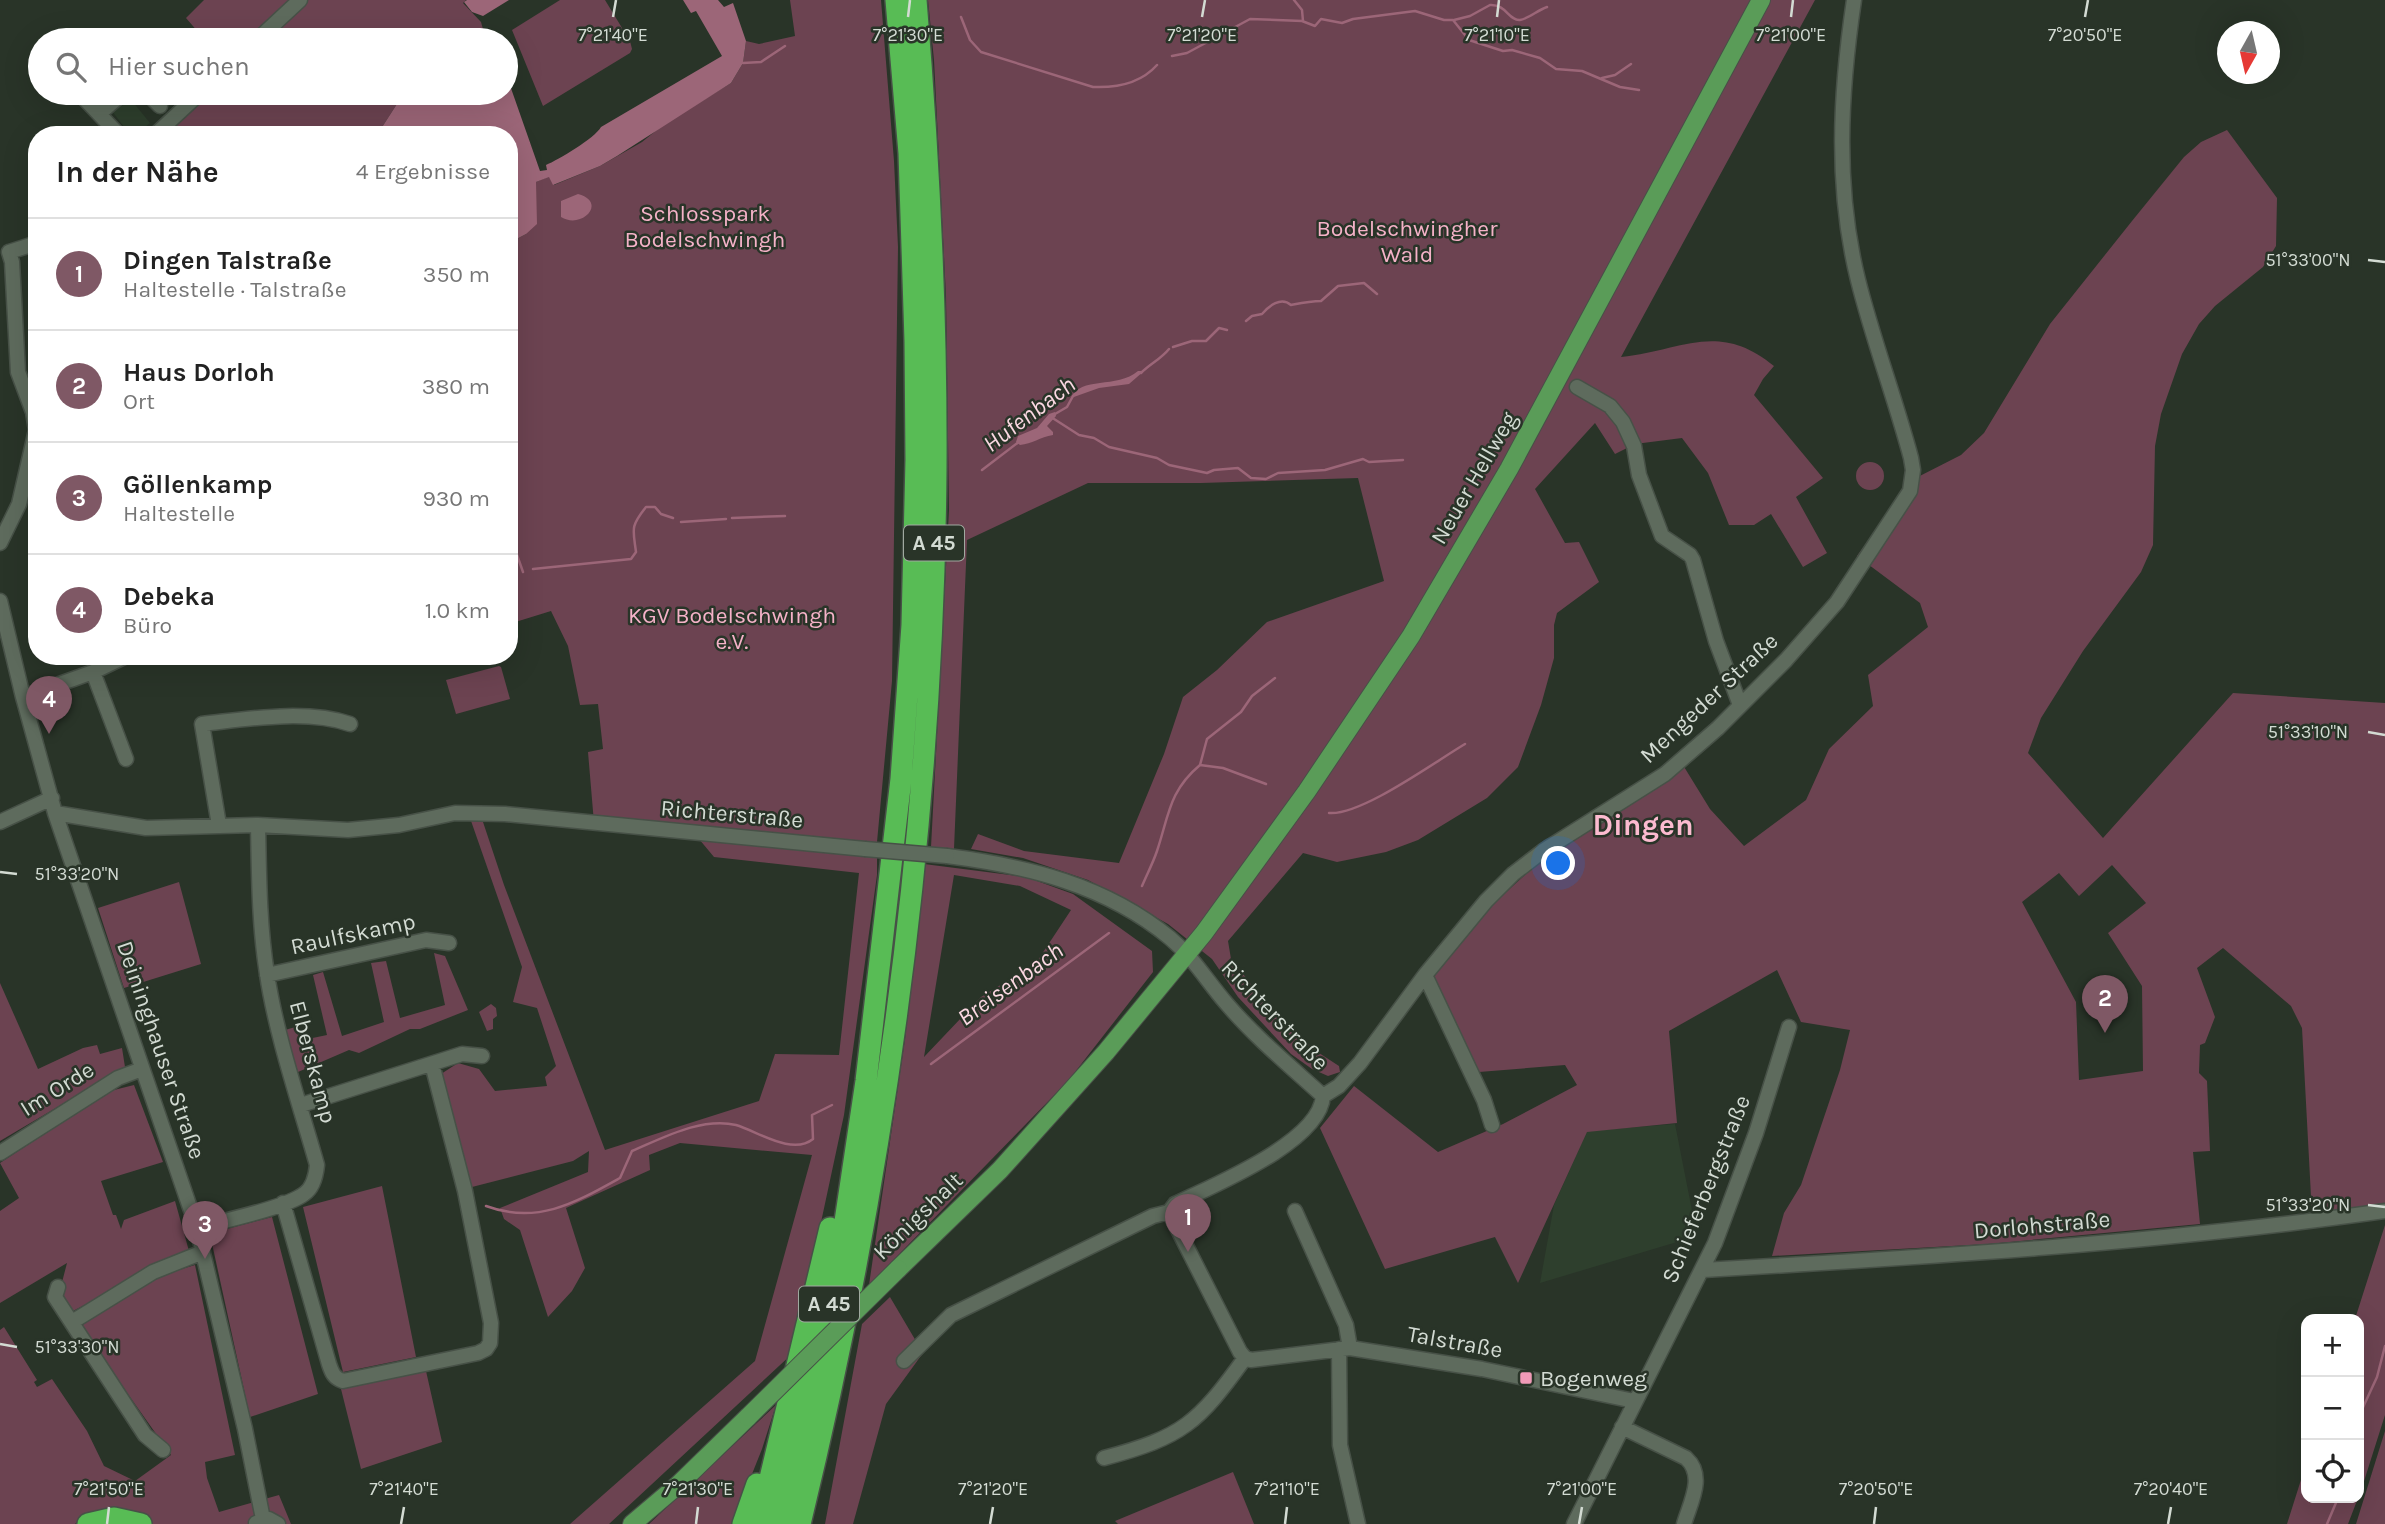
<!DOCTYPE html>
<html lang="de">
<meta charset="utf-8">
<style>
body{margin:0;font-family:Karla,sans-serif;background:#f2f2f2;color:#222}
.controls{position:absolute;right:21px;bottom:21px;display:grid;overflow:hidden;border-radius:14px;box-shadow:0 7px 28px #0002}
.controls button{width:63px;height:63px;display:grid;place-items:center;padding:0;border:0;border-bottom:2px solid #e0e0e0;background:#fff;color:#222;font:35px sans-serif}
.compass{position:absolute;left:2217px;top:21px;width:63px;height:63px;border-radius:50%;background:#fff;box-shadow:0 7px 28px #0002;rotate:188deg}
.you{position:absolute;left:1559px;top:864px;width:24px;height:24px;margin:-18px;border:5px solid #fff;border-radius:50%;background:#1a73e8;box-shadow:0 0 0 10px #1a73e833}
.badge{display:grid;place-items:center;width:46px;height:46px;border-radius:50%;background:#7f5865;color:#fff;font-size:23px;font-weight:700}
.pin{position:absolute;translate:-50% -58px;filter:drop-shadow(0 2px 4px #0008)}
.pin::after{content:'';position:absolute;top:37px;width:24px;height:21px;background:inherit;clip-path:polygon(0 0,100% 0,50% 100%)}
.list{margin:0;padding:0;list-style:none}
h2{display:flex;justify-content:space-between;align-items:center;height:91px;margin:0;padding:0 28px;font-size:30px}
h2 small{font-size:23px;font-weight:400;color:#767676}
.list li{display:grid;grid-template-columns:46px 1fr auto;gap:21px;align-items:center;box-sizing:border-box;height:112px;padding:0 28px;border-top:2px solid #e0e0e0}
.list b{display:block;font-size:26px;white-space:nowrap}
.list p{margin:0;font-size:23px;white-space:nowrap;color:#767676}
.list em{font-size:23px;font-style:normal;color:#767676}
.icon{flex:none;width:38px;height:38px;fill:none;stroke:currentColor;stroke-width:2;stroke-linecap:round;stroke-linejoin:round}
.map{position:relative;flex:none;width:2385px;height:1524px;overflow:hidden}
.search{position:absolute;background:#fff;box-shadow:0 7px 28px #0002;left:28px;top:28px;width:490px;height:77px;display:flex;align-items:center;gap:18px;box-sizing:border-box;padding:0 24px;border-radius:38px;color:#767676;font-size:26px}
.panel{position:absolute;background:#fff;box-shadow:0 7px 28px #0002;left:28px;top:126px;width:490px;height:539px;border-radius:28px}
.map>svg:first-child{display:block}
.built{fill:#2e3f2d}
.green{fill:#6c4351;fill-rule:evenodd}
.water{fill:#9c6678}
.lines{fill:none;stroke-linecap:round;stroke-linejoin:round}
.stream{stroke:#9c6678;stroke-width:2.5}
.minor-casing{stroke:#475147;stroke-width:17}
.major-casing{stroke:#475147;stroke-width:20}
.highway-casing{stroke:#475147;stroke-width:24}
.minor{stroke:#5e6b5d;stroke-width:14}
.major{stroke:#5a9c58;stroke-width:18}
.highway{stroke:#58bc55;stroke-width:21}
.minor-bridge-casing{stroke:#475147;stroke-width:17;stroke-linecap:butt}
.major-bridge-casing{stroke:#475147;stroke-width:20;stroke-linecap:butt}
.minor-bridge{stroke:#5e6b5d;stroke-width:14}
.major-bridge{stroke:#5a9c58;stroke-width:18}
.ticks{fill:none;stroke:#d3dbd3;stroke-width:2.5}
.poi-dot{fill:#f09ab7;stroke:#293428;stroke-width:2.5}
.labels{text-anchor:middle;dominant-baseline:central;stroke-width:5;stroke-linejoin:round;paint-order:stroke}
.shield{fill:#293428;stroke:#a0a9a0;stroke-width:2}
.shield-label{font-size:21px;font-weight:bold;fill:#d3dbd3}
.park-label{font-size:23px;fill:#f5b2c8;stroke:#293428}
.street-label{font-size:23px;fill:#d3dbd3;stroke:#293428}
.poi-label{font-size:23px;fill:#d3dbd3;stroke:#293428;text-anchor:start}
.water-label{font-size:24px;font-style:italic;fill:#fbd8e2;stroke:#293428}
.district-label{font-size:30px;font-weight:bold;fill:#fcbbd0;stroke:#293428}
.ticks-label{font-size:18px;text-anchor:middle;fill:#d3dbd3;stroke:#293428;stroke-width:5;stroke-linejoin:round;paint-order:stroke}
</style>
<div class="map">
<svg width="2385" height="1524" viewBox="0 0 2385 1524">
<rect width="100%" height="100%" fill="#293428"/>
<path class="built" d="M 128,96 L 150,123 L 136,135 L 130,135 L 112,111 Z
M 1675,1124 L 1697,1236 L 1540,1283 L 1554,1205 L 1587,1131 Z"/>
<path class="green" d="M 204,0 L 466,0 L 463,3 L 481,22 L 486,40 L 205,40 L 186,18 Z
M 560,0 L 605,0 L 630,41 L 632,49 L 630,53 L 543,106 L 512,30 Z
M 790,0 L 881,0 L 894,161 L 898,247 L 892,681 L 877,842 L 877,875 L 844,1115 L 793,1353 L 609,1524 L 570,1524 L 755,1361 L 812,1155 L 680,1143 L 649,1155 L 650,1170 L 566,1208 L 585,1268 L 572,1291 L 548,1317 L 520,1230 L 504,1219 L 500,1208 L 588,1172 L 589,1151 L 573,1161 L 472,1187 L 441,1074 L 458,1063 L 479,1069 L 495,1091 L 547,1086 L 545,1077 L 556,1066 L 537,1008 L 513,1002 L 522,967 L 470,818 L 480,813 L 504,885 L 605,1150 L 759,1101 L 775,1054 L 839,1055 L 859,873 L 714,857 L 694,833 L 594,823 L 588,752 L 603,749 L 598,704 L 580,705 L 568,646 L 551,611 L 509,624 L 509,243 L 526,234 L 536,182 L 550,176 L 554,185 L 600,166 L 642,142 L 663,125 L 731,83 L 743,63 L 746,41 L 759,44 L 795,36 Z
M 928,0 L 1815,0 L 1621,357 C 1681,351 1718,320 1774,366 L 1763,379 L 1754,395 L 1823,478 L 1796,497 L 1827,553 L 1803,567 L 1771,514 L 1754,525 L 1729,525 L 1708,473 L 1682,438 L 1635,444 L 1606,409 L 1631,446 L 1615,454 L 1595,423 L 1535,489 L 1565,543 L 1579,542 L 1599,582 L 1557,613 L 1554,625 L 1554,658 L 1541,705 L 1518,767 L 1487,798 L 1418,840 L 1386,852 L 1337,862 L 1303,853 L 1228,941 L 1231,959 L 1272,1010 L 1316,1051 L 1339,1066 L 1340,1072 L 1328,1076 L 1312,1069 L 1291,1054 L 1238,997 L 1212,959 L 1168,924 L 1088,880 L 1023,858 L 971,849 L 978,834 L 1024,851 L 1119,863 L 1164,754 L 1183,697 L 1217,670 L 1267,622 L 1384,581 L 1358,478 L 1201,483 L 1088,483 L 967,540 L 954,849 L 931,847 L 949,510 L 946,296 L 934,60 Z
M 200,93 L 404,93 L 377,135 L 157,135 Z
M 2227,130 L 2277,198 L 2276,246 L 2263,267 L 2215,306 L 2199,324 L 2182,354 L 2161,414 L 2155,446 L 2153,545 L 2141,572 L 2083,651 L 2041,718 L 2028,753 L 2103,838 L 2233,693 L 2385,703 L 2385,1204 L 2312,1215 L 2302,1028 L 2291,1006 L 2223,948 L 2197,968 L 2215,1017 L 2205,1043 L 2200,1045 L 2199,1073 L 2207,1081 L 2210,1151 L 2193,1152 L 2200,1224 L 1988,1244 L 1772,1256 L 1784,1213 L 1801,1185 L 1840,1070 L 1850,1030 L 1801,1022 L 1777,970 L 1669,1031 L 1677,1123 L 1587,1132 L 1518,1283 L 1495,1237 L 1385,1269 L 1320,1128 L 1354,1086 L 1438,1152 L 1503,1124 L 1577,1085 L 1565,1065 L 1479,1072 L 1432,974 L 1492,905 L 1537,864 L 1678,757 L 1710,809 L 1744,846 L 1806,800 L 1829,749 L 1873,706 L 1868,675 L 1928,627 L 1920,603 L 1857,556 L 1894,506 L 1906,483 L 1961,455 L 1984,433 L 2050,324 L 2132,221 L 2184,157 L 2201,142 ZM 2112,865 L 2146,903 L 2108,933 L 2142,986 L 2143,1071 L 2079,1080 L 2076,1002 L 2022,902 L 2059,873 L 2079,896 Z
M1856 476a14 14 0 1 1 28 0a14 14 0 1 1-28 0Z
M 499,666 L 501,667 L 510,699 L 456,714 L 446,680 Z
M 924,864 L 1026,877 L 1073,894 L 1152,951 L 1153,972 L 1068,1081 L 869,1285 L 905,1039 ZM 954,875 L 1020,886 L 1071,910 L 1036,963 L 981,997 L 924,1057 Z
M 179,882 L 201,964 L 124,988 L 98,908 Z
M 434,953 L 445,956 L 468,1010 L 420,1029 L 410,1029 L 359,1053 L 349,1050 L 298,1072 L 285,1030 L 299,1026 L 303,1040 L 327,1035 L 313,975 L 323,972 L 342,1036 L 384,1022 L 371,963 L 386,961 L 400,1018 L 445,1005 Z
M 0,983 L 38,1069 L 83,1048 L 97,1045 L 100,1054 L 122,1048 L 125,1067 L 0,1141 Z
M 491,1004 L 496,1008 L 497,1016 L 493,1019 L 493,1029 L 487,1031 L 479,1012 Z
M 134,1085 L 163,1162 L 101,1181 L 113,1215 L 116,1215 L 121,1229 L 124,1220 L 175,1201 L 189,1251 L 73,1311 L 60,1290 L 67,1263 L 0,1303 L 0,1211 L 19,1198 L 0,1163 L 110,1091 Z
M 382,1186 L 416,1357 L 343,1372 L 303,1207 Z
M 272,1217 L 318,1394 L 250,1417 L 211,1239 L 219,1231 Z
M 2385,1225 L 2385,1415 L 2359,1497 L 2359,1319 L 2355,1319 Z
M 195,1265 L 235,1455 L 205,1462 L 207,1478 L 219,1512 L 279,1495 L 291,1524 L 149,1524 L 83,1517 L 75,1524 L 0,1524 L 0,1330 L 4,1327 L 37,1380 L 34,1382 L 37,1387 L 52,1379 L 87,1431 L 104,1466 L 135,1481 L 171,1455 L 79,1325 L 165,1274 Z
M 890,1297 L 923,1353 L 886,1404 L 853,1524 L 825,1524 L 862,1324 Z
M 426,1371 L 442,1442 L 361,1469 L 341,1389 Z
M 776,1405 L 762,1449 L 732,1524 L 649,1524 Z
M 2385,1431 L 2385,1524 L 2356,1524 Z
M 2306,1464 L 2306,1498 L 2358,1498 L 2348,1524 L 2287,1524 Z
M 1233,1472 L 1254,1524 L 1118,1524 L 1115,1521 Z"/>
<path class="water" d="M 467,0 L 509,0 L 483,16 L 472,12 L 464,2 Z
M 683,0 L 718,0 L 724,7 L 733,3 L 746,41 L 743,63 L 731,83 L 617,156 L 600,166 L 553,185 L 549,177 L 536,182 L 537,224 L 526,234 L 509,243 L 509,135 L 377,135 L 404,93 L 506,93 L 506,74 L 540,171 L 547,170 L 546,165 C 558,160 595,138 601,127 L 722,56 L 696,11 L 691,13 Z
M 578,194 C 608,202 582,230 561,217 L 561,201 Z
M 1138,371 L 1144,371 L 1129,384 L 1099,388 L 1071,398 C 1080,376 1117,389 1138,371 Z
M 1055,412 L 1056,416 L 1047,426 L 1053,432 L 1053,435 C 1040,437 1032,444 1020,445 L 1016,442 L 1018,436 L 1037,428 L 1049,414 Z"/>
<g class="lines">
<path class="stream" d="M 1294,0 L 1302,10 L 1303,21
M 961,17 L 970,40 L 981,52 L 1093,87 C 1117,88 1141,83 1157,65
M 1454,20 L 1470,16 L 1490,5 C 1506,4 1509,21 1520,20 C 1528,19 1538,10 1547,7
M 1172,56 L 1187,53 L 1250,19 L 1302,21 L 1315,26 L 1321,19 L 1342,23 L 1353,19 L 1415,11 L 1444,20 L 1453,20 L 1469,40 L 1503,51 L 1512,50 L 1540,58 L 1556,69 L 1582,71 L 1620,87 L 1639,90
M 743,63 L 761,62 L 785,46
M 1602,78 L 1615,75 L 1631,64
M 1246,321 L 1252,316 L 1262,314 C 1269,306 1281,296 1291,305 C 1301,303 1310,301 1321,301 L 1338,286 L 1364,283 L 1377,294
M 1173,347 L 1192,341 L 1206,341 L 1219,328 L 1227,330
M 1141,373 C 1150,364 1161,359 1169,349
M 1055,414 L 1067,407 L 1073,396
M 1051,417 L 1079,435 L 1094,438 L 1109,447 L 1157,458 L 1169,465 L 1207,473 L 1214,470 L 1238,468 L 1251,478 L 1266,479 L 1278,473 L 1325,470 L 1363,459 L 1369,462 L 1403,460
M 982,470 L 1020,441
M 732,518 L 785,516
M 681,522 L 726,519
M 509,545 L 517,555 L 523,572
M 533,569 L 631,559 L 636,552 C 633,529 630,527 646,507 L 655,507 L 661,514 L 673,518
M 1200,765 L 1207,739 L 1241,712 L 1252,696 L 1275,678
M 1329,813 C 1361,816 1436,761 1465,744
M 1142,886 C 1147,874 1153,863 1157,851 C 1169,815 1169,791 1200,765 L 1223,768 L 1266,784
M 931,1064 L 1109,933
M 486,1206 C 537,1225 575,1203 620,1178 L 632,1151 C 663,1138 701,1117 736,1125 C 757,1131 792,1156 813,1139 L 812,1115 L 832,1105
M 2359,1416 L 2377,1377 L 2385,1346
M 2327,1524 L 2338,1498"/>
<g class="minor-casing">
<path id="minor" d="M 93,40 L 95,38 L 97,40
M 257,40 L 300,0
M 79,93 L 119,135
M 147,93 L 160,106
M 99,114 L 123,93
M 155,135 L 200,93
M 9,252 L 37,243
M 1577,387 L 1610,406 L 1623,422 L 1634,446 L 1639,475 L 1662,536 L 1690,555 L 1693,560 L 1716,641 L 1740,705
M 0,543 L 19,504 L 36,430 L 33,412 L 18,372 L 12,262 L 9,252
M 0,601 L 23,697 L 55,813 L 197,1228 L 245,1429 L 263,1519
M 93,672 L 126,759
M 23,697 L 93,672 L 126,656
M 55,813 L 146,828 L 258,825 L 348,830 L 399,825 L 455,813 L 505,814 L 865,849
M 0,822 L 52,798
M 219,825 L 202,724 C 248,719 306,709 350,724
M 947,856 C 1027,866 1106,885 1170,938 C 1193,957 1207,981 1226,1003 C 1255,1037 1290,1066 1323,1096
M 267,975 L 426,940 L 449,943
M 1425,975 L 1484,1100 L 1492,1125
M 1323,1096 L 1339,1086 L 1360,1063 L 1425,975 L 1486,901 L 1513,874 L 1543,851 L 1665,774 L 1718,728 L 1786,660 L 1837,602 L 1910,491 L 1913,470 L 1911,458 C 1895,398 1873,340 1858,280 C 1835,187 1840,94 1854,0
M 301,1105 L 462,1054 L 482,1056
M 0,1153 L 118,1078 L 142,1069
M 283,1203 L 329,1364 C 332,1373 334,1378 343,1381 L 478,1353 L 486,1349 L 490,1343 L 491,1323 L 465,1191 L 432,1064
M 1295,1211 L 1346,1325 L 1350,1348
M 1169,1212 L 1240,1352 L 1245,1358 L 1251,1360 L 1350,1348 L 1482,1369 L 1634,1401
M 197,1228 C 222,1221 285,1208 304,1194 C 313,1188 316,1175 317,1165 C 300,1105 276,1035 267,974 C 259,924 259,874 258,825
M 1703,1270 C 1931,1257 2159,1243 2385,1211
M 58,1287 L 55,1297 L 145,1435 L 163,1450
M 72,1322 L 153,1272 L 203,1252
M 1339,1349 L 1340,1445 L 1358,1524
M 904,1361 L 951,1315 L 1153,1216 L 1169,1212 L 1175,1204 C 1214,1185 1320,1142 1323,1096
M 1622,1427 L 1686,1458 C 1706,1476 1690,1503 1684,1524
M 1104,1458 C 1183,1437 1198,1423 1245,1358
M 256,1523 L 269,1519 L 278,1524
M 1574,1524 L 1715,1243 L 1756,1133 L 1789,1027"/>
</g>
<g class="major-casing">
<path id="major" d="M 898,1269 L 1000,1170 L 1106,1052 L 1204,933 L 1307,791 L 1411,636 L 1509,469 L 1761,0
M 632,1524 L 678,1485 L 748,1417"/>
</g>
<g class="highway-casing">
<path id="highway" d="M 88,1524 L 114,1518 L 141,1524
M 743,1524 L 757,1484
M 759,1524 L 830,1228
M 780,1524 L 808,1405 L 844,1228 L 866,1081 L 901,779 L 912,625 L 916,460 L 915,341 L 909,153 L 896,0
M 800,1524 C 884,1179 933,825 936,470 C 937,313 929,157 916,0"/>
</g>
<use href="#minor" class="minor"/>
<use href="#major" class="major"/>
<use href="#highway" class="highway"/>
<g class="minor-bridge-casing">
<path id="minor-bridge" d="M 865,849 L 947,856"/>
</g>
<g class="major-bridge-casing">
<path id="major-bridge" d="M 748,1417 L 898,1269"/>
</g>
<use href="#minor-bridge" class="minor-bridge"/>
<use href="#major-bridge" class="major-bridge"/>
</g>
<path class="ticks" d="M 613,17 L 616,0M 908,17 L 910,0M 1202,17 L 1205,0M 1497,17 L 1499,0M 1791,17 L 1793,0M 2085,17 L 2088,0M 2368,260 L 2385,262M 2368,732 L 2385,735M 0,872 L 17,874M 2368,1205 L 2385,1207M 0,1344 L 17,1347M 107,1524 L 109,1507M 401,1524 L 404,1507M 696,1524 L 698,1507M 990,1524 L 993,1507M 1285,1524 L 1287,1507M 1579,1524 L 1582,1507M 1874,1524 L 1876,1507M 2168,1524 L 2171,1507"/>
<rect class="poi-dot" x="1519" y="1371" width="14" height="14" rx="3.5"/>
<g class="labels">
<g class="shield">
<rect x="904" y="525.5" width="60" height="35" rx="5"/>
<rect x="799" y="1286.5" width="60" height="35" rx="5"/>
</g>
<g class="shield-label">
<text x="934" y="543">A 45</text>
<text x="829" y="1304">A 45</text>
</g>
<g class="park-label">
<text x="705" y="213">Schlosspark<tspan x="705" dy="26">Bodelschwingh</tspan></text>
<text x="1407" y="228">Bodelschwingher<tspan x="1407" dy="26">Wald</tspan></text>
<text x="732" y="615">KGV Bodelschwingh<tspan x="732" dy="26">e.V.</tspan></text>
</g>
<g class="street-label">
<text transform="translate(1474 478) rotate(-60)">Neuer Hellweg</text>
<text transform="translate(1709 698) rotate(-43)">Mengeder Straße</text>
<text transform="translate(732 814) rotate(5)">Richterstraße</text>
<text transform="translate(353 934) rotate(-12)">Raulfskamp</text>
<text transform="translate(1275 1015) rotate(46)">Richterstraße</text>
<text transform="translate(161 1050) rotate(71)">Deininghauser Straße</text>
<text transform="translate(313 1062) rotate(75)">Elberskamp</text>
<text transform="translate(57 1089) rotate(-32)">Im Orde</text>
<text transform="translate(1706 1189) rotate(-68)">Schieferbergstraße</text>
<text transform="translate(918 1216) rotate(-44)">Königshalt</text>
<text transform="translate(2042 1225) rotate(-5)">Dorlohstraße</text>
<text transform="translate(1455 1342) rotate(10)">Talstraße</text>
</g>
<g class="poi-label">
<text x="1540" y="1378">Bogenweg</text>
</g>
<g class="water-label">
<text transform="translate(1029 414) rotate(-37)">Hufenbach</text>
<text transform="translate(1010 984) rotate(-36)">Breisenbach</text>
</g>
<g class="district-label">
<text x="1643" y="825">Dingen</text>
</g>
</g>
<g class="ticks-label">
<text x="613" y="41">7°21'40"E</text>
<text x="908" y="41">7°21'30"E</text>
<text x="1202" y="41">7°21'20"E</text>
<text x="1497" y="41">7°21'10"E</text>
<text x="1791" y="41">7°21'00"E</text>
<text x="2085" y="41">7°20'50"E</text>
<text x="2308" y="266">51°33'00"N</text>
<text x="2308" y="738">51°33'10"N</text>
<text x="77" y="880">51°33'20"N</text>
<text x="2308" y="1211">51°33'20"N</text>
<text x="77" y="1353">51°33'30"N</text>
<text x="109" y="1495">7°21'50"E</text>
<text x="404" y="1495">7°21'40"E</text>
<text x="698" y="1495">7°21'30"E</text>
<text x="993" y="1495">7°21'20"E</text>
<text x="1287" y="1495">7°21'10"E</text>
<text x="1582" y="1495">7°21'00"E</text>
<text x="1876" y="1495">7°20'50"E</text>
<text x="2171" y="1495">7°20'40"E</text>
</g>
</svg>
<div class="controls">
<button>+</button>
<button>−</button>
<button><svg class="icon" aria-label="locate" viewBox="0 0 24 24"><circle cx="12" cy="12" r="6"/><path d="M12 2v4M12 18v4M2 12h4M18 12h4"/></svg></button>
</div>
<svg class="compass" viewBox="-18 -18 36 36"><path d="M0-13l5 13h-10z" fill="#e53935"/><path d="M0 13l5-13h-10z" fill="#767676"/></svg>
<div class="you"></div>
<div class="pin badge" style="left:1188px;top:1252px">1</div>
<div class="pin badge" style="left:2105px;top:1033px">2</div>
<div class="pin badge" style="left:205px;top:1259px">3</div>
<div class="pin badge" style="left:49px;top:734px">4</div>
<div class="search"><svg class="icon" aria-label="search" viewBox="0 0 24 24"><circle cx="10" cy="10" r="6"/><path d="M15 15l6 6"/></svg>Hier suchen</div>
<section class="panel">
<h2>In der Nähe<small>4 Ergebnisse</small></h2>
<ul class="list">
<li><span class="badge">1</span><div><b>Dingen Talstraße</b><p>Haltestelle · Talstraße</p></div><em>350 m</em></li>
<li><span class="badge">2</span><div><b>Haus Dorloh</b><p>Ort</p></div><em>380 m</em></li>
<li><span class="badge">3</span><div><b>Göllenkamp</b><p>Haltestelle</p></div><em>930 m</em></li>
<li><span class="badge">4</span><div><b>Debeka</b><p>Büro</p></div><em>1.0 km</em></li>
</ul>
</section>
</div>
